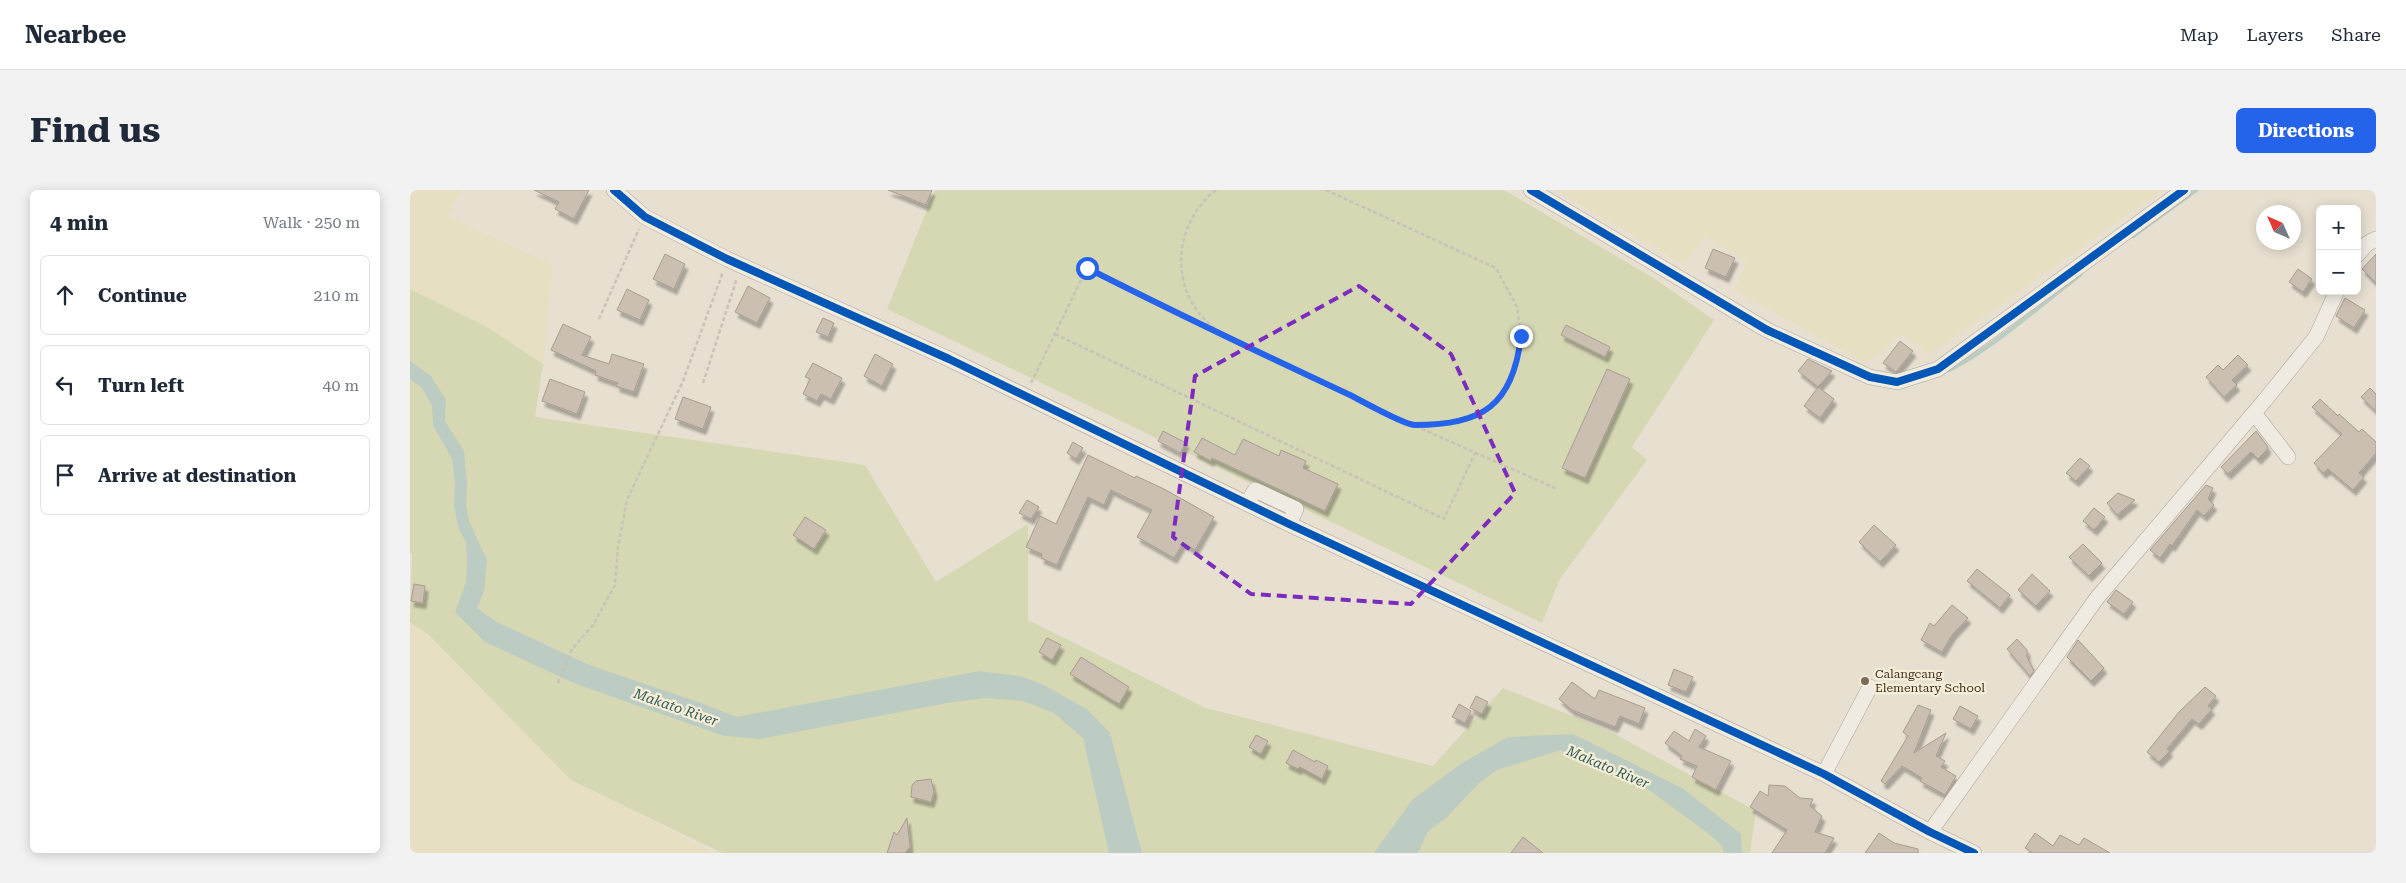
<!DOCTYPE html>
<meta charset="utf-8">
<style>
body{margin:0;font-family:"Roboto Serif",serif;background:#f2f2f3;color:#1f2937}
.controls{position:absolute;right:15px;top:15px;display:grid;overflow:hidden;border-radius:8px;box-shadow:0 2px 12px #0003}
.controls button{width:45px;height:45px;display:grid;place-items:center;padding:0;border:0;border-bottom:1px solid #e0e1e3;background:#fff;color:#1f2937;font:25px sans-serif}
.compass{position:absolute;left:1846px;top:15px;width:45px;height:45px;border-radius:50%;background:#fff;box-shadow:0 2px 12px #0003;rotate:315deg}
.stop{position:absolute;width:15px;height:15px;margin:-11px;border:4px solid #2563eb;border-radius:50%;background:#fff}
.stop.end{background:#2563eb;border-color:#fff;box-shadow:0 1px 5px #0008}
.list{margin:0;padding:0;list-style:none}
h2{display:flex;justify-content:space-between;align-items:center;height:65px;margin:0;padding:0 20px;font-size:21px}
h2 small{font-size:16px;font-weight:400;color:#747a83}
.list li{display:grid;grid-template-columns:32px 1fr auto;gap:15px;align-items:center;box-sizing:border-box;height:80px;margin:0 10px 10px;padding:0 10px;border:1px solid #e0e1e3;border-radius:8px}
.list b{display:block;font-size:19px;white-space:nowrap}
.list em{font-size:16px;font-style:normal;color:#747a83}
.icon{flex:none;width:28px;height:28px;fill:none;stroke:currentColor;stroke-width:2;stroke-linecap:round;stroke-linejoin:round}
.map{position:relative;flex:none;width:1966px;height:663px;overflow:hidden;border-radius:8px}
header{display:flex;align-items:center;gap:30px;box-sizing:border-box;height:70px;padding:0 25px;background:#fff;border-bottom:1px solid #e0e1e3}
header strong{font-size:24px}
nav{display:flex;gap:28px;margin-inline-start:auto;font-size:18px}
.intro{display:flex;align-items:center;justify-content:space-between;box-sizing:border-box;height:120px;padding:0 30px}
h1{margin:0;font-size:35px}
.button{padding:12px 22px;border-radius:8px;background:#2563eb;color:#fff;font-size:18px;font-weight:700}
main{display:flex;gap:30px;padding:0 30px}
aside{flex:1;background:#fff;border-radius:8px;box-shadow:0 2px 12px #0003}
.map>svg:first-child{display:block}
.farmland{fill:#e6dfc2}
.green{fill:#d6d7b3}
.water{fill:#bcccc2}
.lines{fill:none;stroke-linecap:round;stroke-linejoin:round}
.stream{stroke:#bcccc2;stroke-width:4.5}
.building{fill:#cbbfb2;stroke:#a89c90;filter:url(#shadow)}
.minor-casing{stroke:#ada599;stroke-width:16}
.path{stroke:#c8c2b9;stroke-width:2.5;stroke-dasharray:4 2.5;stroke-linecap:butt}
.minor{stroke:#efebe3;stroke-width:15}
.cycleway-casing{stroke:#f7eed8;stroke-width:11}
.cycleway{stroke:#0057b8;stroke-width:8}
.route{stroke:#2563eb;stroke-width:6}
.marked{fill:none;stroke:#7b2cbf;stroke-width:4;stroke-dasharray:10 6;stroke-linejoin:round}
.poi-dot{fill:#786c5e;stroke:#f7eed8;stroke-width:2}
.labels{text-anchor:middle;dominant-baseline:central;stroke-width:4.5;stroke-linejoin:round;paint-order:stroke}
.poi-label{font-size:12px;fill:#3d2e20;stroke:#f7eed8;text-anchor:start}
.water-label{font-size:14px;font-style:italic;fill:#2f5d5a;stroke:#f7eed8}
</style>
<header>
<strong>Nearbee</strong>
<nav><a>Map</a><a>Layers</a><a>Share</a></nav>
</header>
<div class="intro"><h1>Find us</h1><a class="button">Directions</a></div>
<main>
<aside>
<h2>4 min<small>Walk · 250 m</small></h2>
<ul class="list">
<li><svg class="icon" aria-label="ahead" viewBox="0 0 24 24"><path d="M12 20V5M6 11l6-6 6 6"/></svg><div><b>Continue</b></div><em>210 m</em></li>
<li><svg class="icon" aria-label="left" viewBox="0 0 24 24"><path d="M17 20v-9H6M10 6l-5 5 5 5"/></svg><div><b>Turn left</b></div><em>40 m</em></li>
<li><svg class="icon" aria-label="arrive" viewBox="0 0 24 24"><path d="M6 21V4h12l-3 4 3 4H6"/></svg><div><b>Arrive at destination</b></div></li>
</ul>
</aside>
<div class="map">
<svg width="1966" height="663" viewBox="0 0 1966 663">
<defs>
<filter id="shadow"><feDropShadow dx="3" dy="5.5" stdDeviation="1" flood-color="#0004"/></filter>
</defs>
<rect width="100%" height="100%" fill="#e7e0d1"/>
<path class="farmland" d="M 0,0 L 52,0 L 37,26 L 143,75 L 133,174 L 77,137 L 0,99 Z
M 1145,0 L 1753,0 L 1520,164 L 1491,144 L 1457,174 L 1324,100 L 1337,72 L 1295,46 L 1274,75 Z
M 0,432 L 19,445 L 161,589 L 305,663 L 0,663 Z"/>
<path class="green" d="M 525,0 L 1094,0 L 1245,89 L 1304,130 L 1222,257 L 1237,270 L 1150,389 L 1132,433 L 477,119 Z
M 0,99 L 77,137 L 133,174 L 125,227 L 455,275 L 526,392 L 618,334 L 618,430 L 796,518 L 1023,576 L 1093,498 L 1199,541 L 1346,621 L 1340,663 L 312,663 L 161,590 L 19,445 L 0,432 L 2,364 L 0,363 Z"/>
<path class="water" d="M 0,171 L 21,186 L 36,210 L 35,231 L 54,261 L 57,294 L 56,315 L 59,331 L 77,370 L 74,401 L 67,418 L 85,431 L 179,475 L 288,512 L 327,527 L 569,481 L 610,486 L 636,496 L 678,520 L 700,543 L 732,663 L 699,663 L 673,548 L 644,523 L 613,511 L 576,508 L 537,513 L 350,549 L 314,546 L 166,494 L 75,452 L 45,422 L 56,392 L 57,371 L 56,353 L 48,336 L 44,316 L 45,293 L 42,269 L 23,235 L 22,215 L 11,197 L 0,189 Z
M 1163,544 L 1272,598 L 1331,644 L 1332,663 L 1314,663 L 1311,655 L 1299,644 L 1239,600 L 1166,569 L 1151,560 L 1087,580 L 1069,593 L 1036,628 L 1018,641 L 1008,663 L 964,663 L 1002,610 L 1052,573 L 1098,547 Z"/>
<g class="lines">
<path class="stream" d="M 1723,46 L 1786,0
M 1539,180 C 1587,155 1627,117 1670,85"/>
</g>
<path class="building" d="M 124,0 L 179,0 L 164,29 L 145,19 L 149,12 Z
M 478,0 L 522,0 L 516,15 Z
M 1303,59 L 1325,68 L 1316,87 L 1295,78 Z
M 255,64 L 275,74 L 264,99 L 243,89 Z
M 1966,64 L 1966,93 L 1952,79 Z
M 1888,79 L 1902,89 L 1893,102 L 1879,92 Z
M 338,96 L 360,108 L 347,133 L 325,122 Z
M 217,99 L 239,110 L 230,130 L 207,120 Z
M 1935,108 L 1955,120 L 1944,138 L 1926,126 Z
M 413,128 L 424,133 L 418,147 L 406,142 Z
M 153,134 L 181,147 L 172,165 L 199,174 L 202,164 L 234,174 L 224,202 L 206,196 L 208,193 L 185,185 L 186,181 L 141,160 Z
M 1156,135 L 1200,157 L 1195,167 L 1151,145 Z
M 1490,151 L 1503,161 L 1486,182 L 1473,173 Z
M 465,164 L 483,174 L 472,196 L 454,186 Z
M 1828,165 L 1838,175 L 1822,190 L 1827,195 L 1814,207 L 1796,187 L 1808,175 L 1813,180 Z
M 1398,169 L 1422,181 L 1408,197 L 1388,181 Z
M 403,173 L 432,188 L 421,209 L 411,204 L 407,211 L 393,204 L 400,189 L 395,187 Z
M 1197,179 L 1220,189 L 1175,288 L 1152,278 Z
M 140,189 L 175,202 L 167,224 L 132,211 Z
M 1408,197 L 1424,209 L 1410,228 L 1394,216 Z
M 1960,198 L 1966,204 L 1966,221 L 1951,207 Z
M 273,207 L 301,217 L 293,239 L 265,229 Z
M 1910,209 L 1928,226 L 1929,224 L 1949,242 L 1952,239 L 1966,252 L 1966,263 L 1949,283 L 1954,287 L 1943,300 L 1918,279 L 1913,283 L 1904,273 L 1932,244 L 1902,217 Z
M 753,241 L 776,253 L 770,263 L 748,251 Z
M 1846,241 L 1858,257 L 1856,261 L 1848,269 L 1841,262 L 1818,284 L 1811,277 Z
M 792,248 L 825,265 L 833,249 L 869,266 L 871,260 L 896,271 L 893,278 L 928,294 L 915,321 L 802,268 L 801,271 L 784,262 Z
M 663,252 L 673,258 L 666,269 L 657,263 Z
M 678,265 L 725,288 L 726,286 L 754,299 L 804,327 L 785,360 L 773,353 L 764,368 L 727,347 L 742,320 L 701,300 L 694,315 L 678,307 L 647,375 L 631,368 L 632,364 L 616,357 L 630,326 L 646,334 Z
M 1670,268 L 1680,276 L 1666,291 L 1656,283 Z
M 1796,295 L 1803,298 L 1798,309 L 1804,315 L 1794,326 L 1787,320 L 1762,356 L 1760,354 L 1750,368 L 1740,360 Z
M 1708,303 L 1725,310 L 1707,325 L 1697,313 Z
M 617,310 L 629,317 L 621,329 L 609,323 Z
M 1684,318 L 1695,327 L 1684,340 L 1673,331 Z
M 395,327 L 416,340 L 404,359 L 383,345 Z
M 1464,335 L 1486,355 L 1470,372 L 1449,352 Z
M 1673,354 L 1692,373 L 1679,386 L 1659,367 Z
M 1567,379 L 1600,405 L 1590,418 L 1557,391 Z
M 1622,384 L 1640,401 L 1626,416 L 1608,400 Z
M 4,394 L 15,396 L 13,413 L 1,411 Z
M 1706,400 L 1723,412 L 1714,424 L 1697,412 Z
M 1542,415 L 1558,428 L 1542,445 L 1532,462 L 1511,450 L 1520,433 L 1524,436 Z
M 637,448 L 651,455 L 642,470 L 629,462 Z
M 1607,449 L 1617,460 L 1617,467 L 1624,481 L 1620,486 L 1597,459 Z
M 1668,450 L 1694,478 L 1681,491 L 1657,467 Z
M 671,467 L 719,497 L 709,514 L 660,484 Z
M 1264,479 L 1283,487 L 1276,502 L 1258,495 Z
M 1162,492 L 1185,509 L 1189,500 L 1235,518 L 1229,534 L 1210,526 L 1205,537 L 1162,520 L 1149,509 Z
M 1795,497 L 1806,506 L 1798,516 L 1802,519 L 1789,534 L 1782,529 L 1757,559 L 1760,561 L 1749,572 L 1737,562 L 1769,522 Z
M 1066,506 L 1078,512 L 1072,524 L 1060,518 Z
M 1049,514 L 1061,521 L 1055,533 L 1042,527 Z
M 1508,515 L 1521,520 L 1504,563 L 1536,543 L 1526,566 L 1535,571 L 1531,577 L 1546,586 L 1535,605 L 1510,591 L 1512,588 L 1492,576 L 1475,594 L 1471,591 L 1498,546 L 1493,542 Z
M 1550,516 L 1568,526 L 1561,539 L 1543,529 Z
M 1285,539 L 1296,546 L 1289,557 L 1321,571 L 1306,600 L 1282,587 L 1287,576 L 1270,569 L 1272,566 L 1255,553 L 1264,541 L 1279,551 Z
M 846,545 L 858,551 L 851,564 L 839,557 Z
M 883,560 L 905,572 L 906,570 L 918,576 L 912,589 L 890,577 L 888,579 L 876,573 Z
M 521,589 L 524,602 L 521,612 L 501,607 L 502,595 L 506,591 Z
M 1359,595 L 1375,596 L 1390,608 L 1403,609 L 1400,616 L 1412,626 L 1405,642 L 1424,648 L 1415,663 L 1362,663 L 1377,640 L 1340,617 L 1350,601 L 1358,606 Z
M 497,628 L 500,657 L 495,663 L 477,663 L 484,642 L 487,645 Z
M 1469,643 L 1484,653 L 1508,659 L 1508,663 L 1455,663 Z
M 1625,643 L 1643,656 L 1650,645 L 1669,655 L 1674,648 L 1700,663 L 1623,663 L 1615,658 Z
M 1113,647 L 1133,663 L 1101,663 Z"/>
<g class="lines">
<g class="minor-casing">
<path id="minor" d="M 204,0 L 235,27 L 317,69 L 539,169 L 879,334 L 1414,584 L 1520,642 L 1564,663
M 1121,0 L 1357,140 L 1460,187 L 1487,192 L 1528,179 L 1774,0
M 1947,65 L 1958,53 L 1966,49
M 1844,223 L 1878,267
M 837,314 L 845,300 L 886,319 L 879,334
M 1414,584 L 1460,497
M 1520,642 L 1687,408 L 1855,210 L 1906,147 L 1927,101"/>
</g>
<path class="path" d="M 806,0 C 770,28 760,79 785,118 C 793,130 805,138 816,147 L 1003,235 L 1145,298
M 916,0 L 1086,78 L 1107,117 L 1111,146 L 1108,173 L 1097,198 L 1088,210 L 1077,220 L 1052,231 L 1023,235 L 1014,233 L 1005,235
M 189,129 L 229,39
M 645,144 L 1034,329 L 1065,263
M 293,193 L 327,88
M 621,193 L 677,78 L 813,146
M 148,493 L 162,459 L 183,435 L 205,395 L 208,357 L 217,310 L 273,191 L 313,82"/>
<use href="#minor" class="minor"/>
<g class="cycleway-casing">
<path id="cycleway" d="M 204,0 L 235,27 L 317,69 L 539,169 L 879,334 L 1414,584 L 1520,642 L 1564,663
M 1121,0 L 1357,140 L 1460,187 L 1487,192 L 1528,179 L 1774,0"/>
</g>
<use href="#cycleway" class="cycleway"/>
</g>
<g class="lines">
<path class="route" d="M 677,78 C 764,122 852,164 940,205 C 952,211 994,235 1005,235 C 1072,235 1103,216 1111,146"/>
</g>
<path class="marked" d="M 949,96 L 1041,164 L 1105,303 L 1001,414 L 841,404 L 763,347 L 785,186 Z"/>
<circle class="poi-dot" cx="1455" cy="491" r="5"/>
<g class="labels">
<g class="poi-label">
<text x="1465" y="484">Calangcang<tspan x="1465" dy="14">Elementary School</tspan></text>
</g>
<g class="water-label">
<text transform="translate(266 517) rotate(19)">Makato River</text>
<text transform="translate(1198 577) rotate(23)">Makato River</text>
</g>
</g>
</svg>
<div class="controls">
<button>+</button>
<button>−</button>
</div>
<svg class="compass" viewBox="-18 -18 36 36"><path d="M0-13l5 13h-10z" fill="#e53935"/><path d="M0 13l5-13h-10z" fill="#747a83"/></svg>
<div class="stop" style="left:677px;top:78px"></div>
<div class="stop end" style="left:1111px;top:146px"></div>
</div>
</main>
